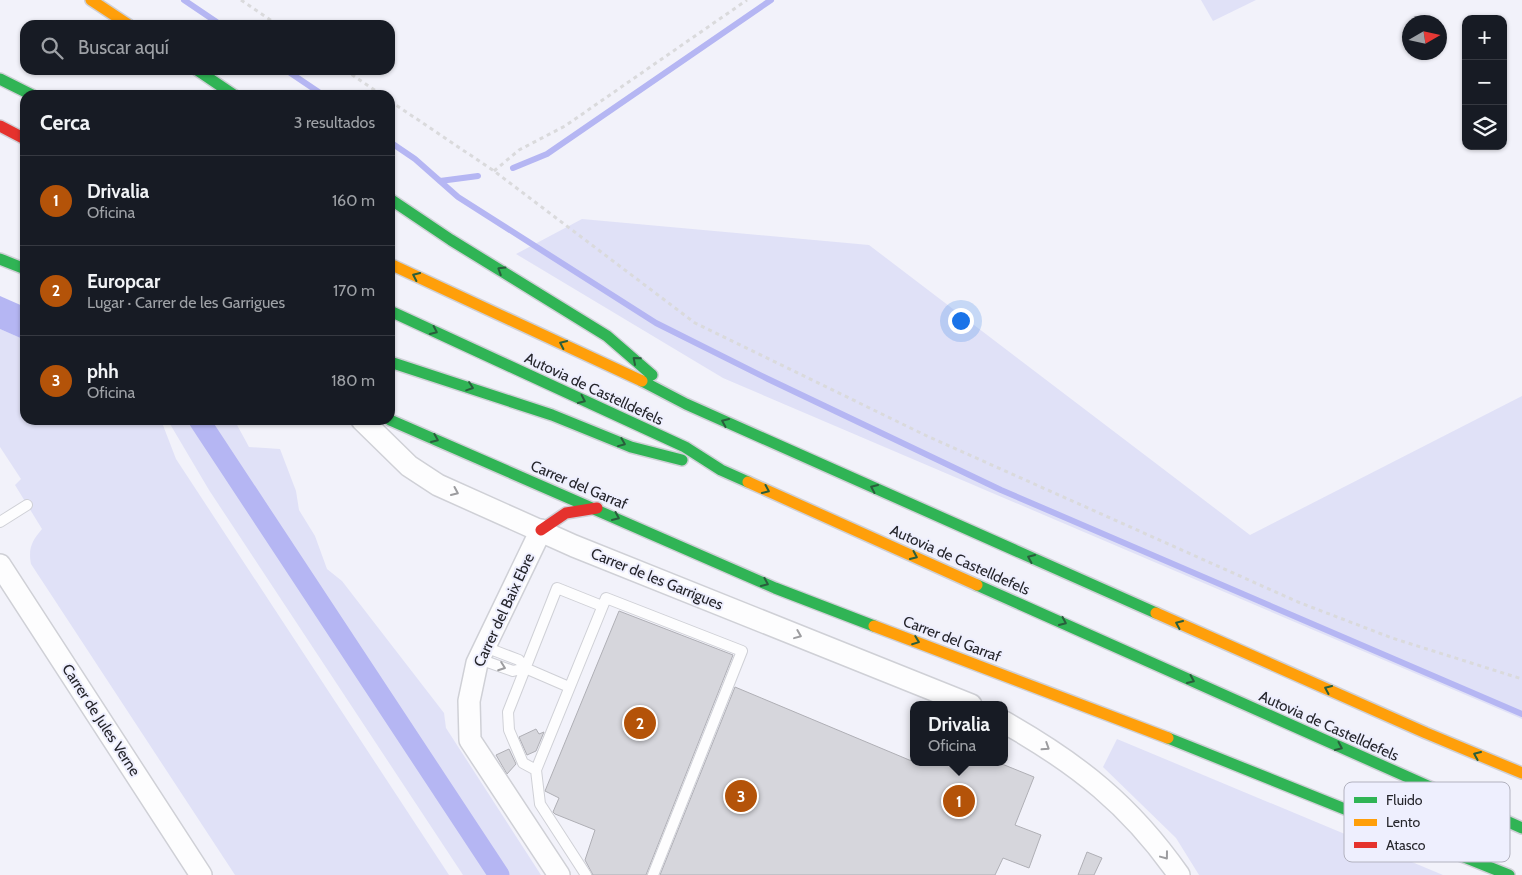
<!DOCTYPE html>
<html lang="es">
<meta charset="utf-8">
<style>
body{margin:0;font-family:Cabin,sans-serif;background:#20242c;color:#f1f3f6}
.controls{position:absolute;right:15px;top:15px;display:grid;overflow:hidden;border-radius:10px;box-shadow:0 1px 4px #0004}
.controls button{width:45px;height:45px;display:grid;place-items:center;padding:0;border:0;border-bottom:1px solid #363941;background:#171b24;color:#f1f3f6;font:25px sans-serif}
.compass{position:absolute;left:1402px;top:15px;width:45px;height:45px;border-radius:50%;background:#171b24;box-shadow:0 1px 4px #0004;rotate:81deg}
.you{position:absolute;left:960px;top:320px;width:18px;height:18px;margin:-12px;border:4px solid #fff;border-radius:50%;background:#1a73e8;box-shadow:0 0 0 8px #1a73e833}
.badge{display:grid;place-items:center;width:32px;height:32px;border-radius:50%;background:#b45309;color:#fff;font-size:16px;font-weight:700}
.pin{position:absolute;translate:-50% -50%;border:2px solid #fff;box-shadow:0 1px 5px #0006}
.popup{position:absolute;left:910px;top:701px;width:98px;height:65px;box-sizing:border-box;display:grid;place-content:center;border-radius:10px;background:#171b24;filter:drop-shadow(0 1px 4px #0005);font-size:16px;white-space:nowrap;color:#9ea1a6}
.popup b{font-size:19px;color:#f1f3f6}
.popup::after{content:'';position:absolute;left:50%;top:100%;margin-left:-10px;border:10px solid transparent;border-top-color:#171b24}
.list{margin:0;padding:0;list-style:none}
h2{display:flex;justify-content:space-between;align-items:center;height:65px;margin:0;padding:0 20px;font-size:21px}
h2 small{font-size:16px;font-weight:400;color:#9ea1a6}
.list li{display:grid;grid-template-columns:32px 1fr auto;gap:15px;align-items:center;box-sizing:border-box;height:90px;padding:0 20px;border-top:1px solid #363941}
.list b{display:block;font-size:19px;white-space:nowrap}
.list p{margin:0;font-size:16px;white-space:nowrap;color:#9ea1a6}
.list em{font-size:16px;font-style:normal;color:#9ea1a6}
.icon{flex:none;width:28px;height:28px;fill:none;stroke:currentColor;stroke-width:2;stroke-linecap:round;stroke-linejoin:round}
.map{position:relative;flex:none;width:1522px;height:875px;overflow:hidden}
.search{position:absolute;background:#171b24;box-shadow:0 1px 4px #0004;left:20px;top:20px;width:375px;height:55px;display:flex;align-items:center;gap:12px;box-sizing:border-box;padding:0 18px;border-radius:15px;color:#9ea1a6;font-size:19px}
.panel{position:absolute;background:#171b24;box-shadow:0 1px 4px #0004;left:20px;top:90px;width:375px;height:335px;border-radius:15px}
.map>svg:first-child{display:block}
.green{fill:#e0e1f7}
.water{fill:#b5b6f3}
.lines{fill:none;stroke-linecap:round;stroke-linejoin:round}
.stream{stroke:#b5b6f3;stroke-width:6}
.canal{stroke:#b5b6f3;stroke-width:21}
.building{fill:#d6d6dc;stroke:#afafb5}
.lane-casing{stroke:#cfd0d6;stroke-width:12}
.street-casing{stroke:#cfd0d6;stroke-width:24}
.fast-casing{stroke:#cfd0d6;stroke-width:14}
.slow-casing{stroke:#cfd0d6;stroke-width:14}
.jam-casing{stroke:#cfd0d6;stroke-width:14}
.path{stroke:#dadadc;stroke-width:3;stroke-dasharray:4 4;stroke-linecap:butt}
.lane{stroke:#fdfdfe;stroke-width:10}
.street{stroke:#fdfdfe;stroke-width:21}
.fast{stroke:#30b455;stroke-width:11}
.slow{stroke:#ff9f0a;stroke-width:11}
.jam{stroke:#e5322d;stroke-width:11}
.oneway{stroke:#295e3c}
.oneway2{stroke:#9c9c9f}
.labels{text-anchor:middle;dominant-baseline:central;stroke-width:4;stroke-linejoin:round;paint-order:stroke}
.street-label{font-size:15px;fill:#25252b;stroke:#eeeffe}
.key{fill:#eeeffe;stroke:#b2b2bf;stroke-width:1}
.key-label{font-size:14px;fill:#25252b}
</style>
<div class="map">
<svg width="1522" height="875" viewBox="0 0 1522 875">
<rect width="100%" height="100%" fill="#f2f2fa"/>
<path class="green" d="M 1201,0 L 1256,0 L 1213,21 Z
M 582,219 L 869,245 L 1250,535 L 1522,396 L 1522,719 L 723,378 L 516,254 Z
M 0,329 L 25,340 L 25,420 L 161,420 L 176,459 L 449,875 L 235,875 L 31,564 C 28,548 32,541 42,529 L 15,485 L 21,479 L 0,447 Z
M 165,420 L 238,420 L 236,423 L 249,447 L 280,449 L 296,491 L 299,510 L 315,536 L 327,569 L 342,581 L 444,713 L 446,728 L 541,875 L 463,875 L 209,490 L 170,424 Z
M 1117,739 L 1443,875 L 1199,875 L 1176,838 L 1103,767 Z"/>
<path class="water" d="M 0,296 L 25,307 L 25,340 L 0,329 Z"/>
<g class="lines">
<path class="stream" d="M 184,0 L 221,25
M 286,70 L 323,95
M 390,142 L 415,159 L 458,197 L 656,323 L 768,379 L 1001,490 L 1522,714
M 513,168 L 547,154 L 771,0
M 440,181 L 478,176"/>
<path class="canal" d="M 199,420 L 499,875"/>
</g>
<path class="building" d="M 619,611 L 733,655 L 646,875 L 593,875 L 585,860 L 595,830 L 555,814 L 553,812 L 559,798 L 545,791 Z
M 735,687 L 914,762 L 997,762 L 1034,777 L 1015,825 L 1041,835 L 1029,868 L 1003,858 L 995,875 L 660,875 Z
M 536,729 L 539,734 L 544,732 L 536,751 L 527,755 L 519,737 Z
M 509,749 L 516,764 L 507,774 L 496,755 Z
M 1087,852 L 1102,858 L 1094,875 L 1078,875 Z"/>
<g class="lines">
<g class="lane-casing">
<path id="lane" d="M 0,522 L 27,505
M 485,647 L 519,660 L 525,668 L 569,687
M 479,659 L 513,671 L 525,668
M 536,770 L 523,763 L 509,730 L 508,712 L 557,588 L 602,606
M 586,875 L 540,804 L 536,770 L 606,598 L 742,651 L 653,875"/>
</g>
<g class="street-casing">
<path id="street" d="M 362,420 L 409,466 L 438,485 L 574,546 L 971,705
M 541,530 L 477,663 L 469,701 L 470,740 L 559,875
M 0,565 L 201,875
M 1004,722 C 1078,764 1130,805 1179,875"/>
</g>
<g class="fast-casing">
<path id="fast" d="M 197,70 L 234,95
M 0,79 L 32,95
M 390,199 L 451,240 L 607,336 L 652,375
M 0,259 L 25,269
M 390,311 L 685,447 L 721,470 L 748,482
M 390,362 L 552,415 L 631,447 L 682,460
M 642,381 L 686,404 L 1156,613
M 390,420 L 775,588 L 874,626
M 977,585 L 1522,828
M 1168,738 L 1509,875"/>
</g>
<g class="slow-casing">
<path id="slow" d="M 91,0 L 129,25
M 390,264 L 642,381
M 748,482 L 977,585
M 1156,613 L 1426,733 L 1522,773
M 874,626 L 1168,738"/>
</g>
<g class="jam-casing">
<path id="jam" d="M 0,126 L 25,139
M 541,530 L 566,513 L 597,508"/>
</g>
<path class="path" d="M 241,0 L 278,25
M 345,70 L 382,95
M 390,101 L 494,171 L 695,323 L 927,436 L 1298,602 L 1392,638 L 1522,679
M 494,171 L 519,150 L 565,126 L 747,0"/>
<use href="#lane" class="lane"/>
<use href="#street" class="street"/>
<use href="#fast" class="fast"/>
<use href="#slow" class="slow"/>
<use href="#jam" class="jam"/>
</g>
<defs><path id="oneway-chevron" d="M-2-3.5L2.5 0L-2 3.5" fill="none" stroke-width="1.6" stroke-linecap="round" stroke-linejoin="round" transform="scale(1.25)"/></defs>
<g class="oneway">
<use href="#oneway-chevron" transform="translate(501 270) rotate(-148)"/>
<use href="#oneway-chevron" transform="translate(416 276) rotate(-155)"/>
<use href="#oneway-chevron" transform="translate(434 331) rotate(25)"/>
<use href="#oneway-chevron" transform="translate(563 344) rotate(-155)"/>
<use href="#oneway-chevron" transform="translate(636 360) rotate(-139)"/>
<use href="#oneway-chevron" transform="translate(470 387) rotate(19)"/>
<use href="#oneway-chevron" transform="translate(582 400) rotate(25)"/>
<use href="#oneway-chevron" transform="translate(725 422) rotate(-156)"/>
<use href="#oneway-chevron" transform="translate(435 439) rotate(23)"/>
<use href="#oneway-chevron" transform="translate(622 443) rotate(22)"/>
<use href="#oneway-chevron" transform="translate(874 488) rotate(-156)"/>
<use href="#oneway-chevron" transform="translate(766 490) rotate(24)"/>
<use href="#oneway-chevron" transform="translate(616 517) rotate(24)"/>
<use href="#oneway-chevron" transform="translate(914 556) rotate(24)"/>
<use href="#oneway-chevron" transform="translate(1031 558) rotate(-156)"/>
<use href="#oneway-chevron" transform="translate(765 583) rotate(24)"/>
<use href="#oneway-chevron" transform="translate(1063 622) rotate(24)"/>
<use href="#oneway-chevron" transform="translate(1179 624) rotate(-156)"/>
<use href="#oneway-chevron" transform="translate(916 641) rotate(21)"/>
<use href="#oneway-chevron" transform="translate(1191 680) rotate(24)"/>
<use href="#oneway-chevron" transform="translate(1328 689) rotate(-156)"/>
<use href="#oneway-chevron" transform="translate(1339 747) rotate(24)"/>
<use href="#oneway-chevron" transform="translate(1477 755) rotate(-157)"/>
</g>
<g class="oneway2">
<use href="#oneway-chevron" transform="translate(455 492) rotate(24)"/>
<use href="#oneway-chevron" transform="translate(798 635) rotate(22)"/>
<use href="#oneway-chevron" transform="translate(502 667) rotate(20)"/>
<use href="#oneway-chevron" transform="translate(1046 747) rotate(33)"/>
<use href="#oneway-chevron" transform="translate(1165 856) rotate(53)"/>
</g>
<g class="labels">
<g class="street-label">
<text transform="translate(594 389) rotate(25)">Autovia de Castelldefels</text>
<text transform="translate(579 485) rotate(23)">Carrer del Garraf</text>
<text transform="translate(960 560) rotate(24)">Autovia de Castelldefels</text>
<text transform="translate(657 579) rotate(22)">Carrer de les Garrigues</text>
<text transform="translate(504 610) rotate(-65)">Carrer del Baix Ebre</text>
<text transform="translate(952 639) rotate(21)">Carrer del Garraf</text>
<text transform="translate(101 720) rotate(57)">Carrer de Jules Verne</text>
<text transform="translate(1329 726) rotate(24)">Autovia de Castelldefels</text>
</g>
</g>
<rect x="1344" y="782" width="166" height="80" rx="8" class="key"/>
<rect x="1354" y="797" width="23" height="6" fill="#30b455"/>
<rect x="1354" y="819" width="23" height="7" fill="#ff9f0a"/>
<rect x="1354" y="842" width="23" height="6" fill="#e5322d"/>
<g class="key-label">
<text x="1386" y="805">Fluido</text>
<text x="1386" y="827">Lento</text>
<text x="1386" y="850">Atasco</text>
</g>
</svg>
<div class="controls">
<button>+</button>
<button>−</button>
<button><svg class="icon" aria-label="layers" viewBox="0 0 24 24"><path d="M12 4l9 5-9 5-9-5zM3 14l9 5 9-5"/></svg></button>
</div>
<svg class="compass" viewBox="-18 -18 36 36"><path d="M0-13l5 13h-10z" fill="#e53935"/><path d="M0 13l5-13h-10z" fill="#9ea1a6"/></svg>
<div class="you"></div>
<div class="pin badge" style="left:959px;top:801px">1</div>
<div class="popup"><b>Drivalia</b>Oficina</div>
<div class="pin badge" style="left:640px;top:723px">2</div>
<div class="pin badge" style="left:741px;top:796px">3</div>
<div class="search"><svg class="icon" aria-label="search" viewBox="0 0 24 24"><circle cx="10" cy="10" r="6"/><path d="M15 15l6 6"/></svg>Buscar aquí</div>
<section class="panel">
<h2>Cerca<small>3 resultados</small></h2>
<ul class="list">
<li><span class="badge">1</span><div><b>Drivalia</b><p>Oficina</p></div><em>160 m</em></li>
<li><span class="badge">2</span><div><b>Europcar</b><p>Lugar · Carrer de les Garrigues</p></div><em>170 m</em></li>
<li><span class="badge">3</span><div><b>phh</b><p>Oficina</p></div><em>180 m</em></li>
</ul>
</section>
</div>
